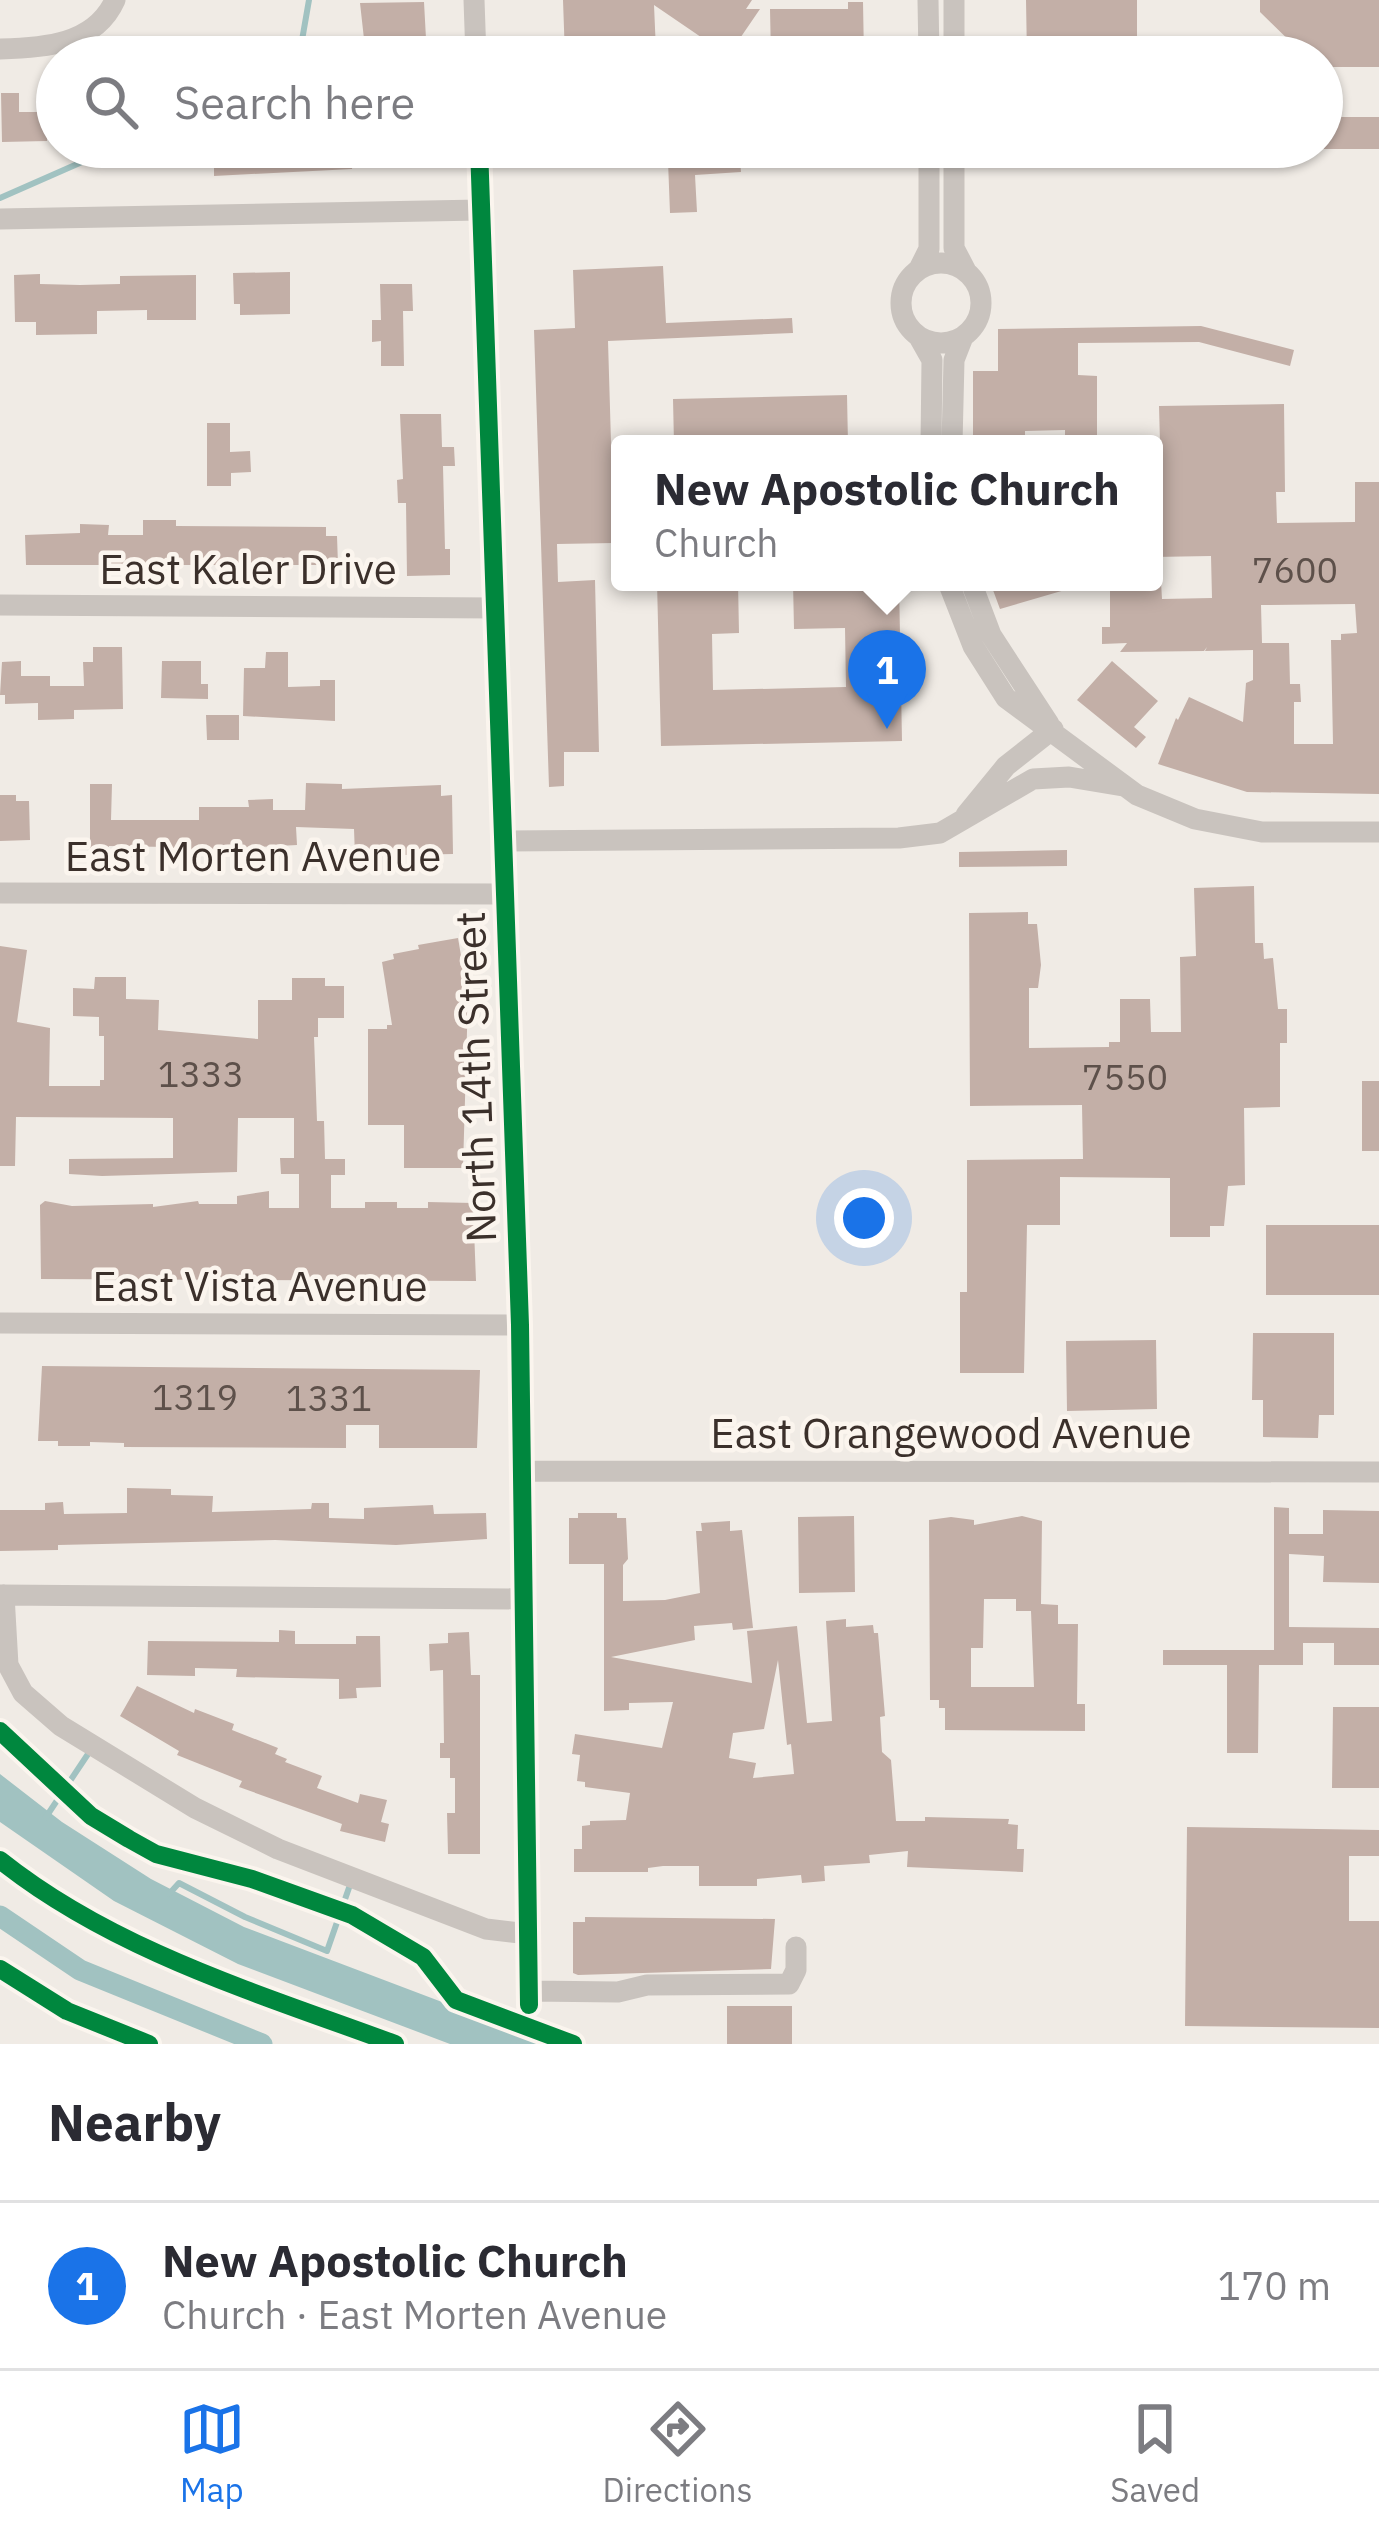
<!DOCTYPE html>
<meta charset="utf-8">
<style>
body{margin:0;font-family:"IBM Plex Sans",sans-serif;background:#f7f7f7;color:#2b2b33}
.you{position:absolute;left:864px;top:1218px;width:42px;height:42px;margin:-30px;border:9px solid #fff;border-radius:50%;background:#1a73e8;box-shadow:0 0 0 18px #1a73e833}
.badge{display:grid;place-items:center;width:78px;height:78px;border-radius:50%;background:#1a73e8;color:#fff;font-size:39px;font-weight:700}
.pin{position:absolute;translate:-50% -99px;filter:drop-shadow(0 3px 6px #0008)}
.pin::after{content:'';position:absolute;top:63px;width:42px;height:36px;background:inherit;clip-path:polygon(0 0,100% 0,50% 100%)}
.popup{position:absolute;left:611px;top:435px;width:552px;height:156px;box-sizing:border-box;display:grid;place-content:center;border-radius:12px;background:#fff;filter:drop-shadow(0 3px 9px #0005);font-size:39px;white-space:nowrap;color:#7c7c81}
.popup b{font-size:45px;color:#2b2b33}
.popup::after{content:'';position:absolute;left:50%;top:100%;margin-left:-24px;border:24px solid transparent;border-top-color:#fff}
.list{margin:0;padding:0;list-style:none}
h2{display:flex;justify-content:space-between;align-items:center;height:156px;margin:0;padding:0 48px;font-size:51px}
h2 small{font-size:39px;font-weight:400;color:#7c7c81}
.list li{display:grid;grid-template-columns:78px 1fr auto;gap:36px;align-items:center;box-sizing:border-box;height:168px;padding:0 48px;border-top:3px solid #e1e1e2}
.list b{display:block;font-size:45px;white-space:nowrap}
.list p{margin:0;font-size:39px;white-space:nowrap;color:#7c7c81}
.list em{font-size:39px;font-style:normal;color:#7c7c81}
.icon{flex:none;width:66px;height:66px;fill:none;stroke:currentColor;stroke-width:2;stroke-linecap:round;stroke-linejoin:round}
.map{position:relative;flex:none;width:1379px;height:2044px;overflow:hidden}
.search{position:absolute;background:#fff;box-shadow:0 3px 9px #0004;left:36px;right:36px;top:36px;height:132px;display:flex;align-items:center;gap:30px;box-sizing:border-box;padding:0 42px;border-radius:66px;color:#7c7c81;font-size:45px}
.sheet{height:324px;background:#fff}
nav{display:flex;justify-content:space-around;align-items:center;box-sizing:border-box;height:168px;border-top:3px solid #e1e1e2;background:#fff;font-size:33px;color:#7c7c81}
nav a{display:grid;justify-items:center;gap:6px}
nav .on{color:#1a73e8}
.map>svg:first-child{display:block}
.water{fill:#a1c2c1}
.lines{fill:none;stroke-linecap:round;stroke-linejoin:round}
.stream{stroke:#a1c2c1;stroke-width:6}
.canal{stroke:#a1c2c1;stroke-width:21}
.building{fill:#c3afa7;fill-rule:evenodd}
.minor{stroke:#c9c3be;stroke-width:21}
.cycleway-casing{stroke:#fbf5ee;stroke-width:26}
.cycleway{stroke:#00873e;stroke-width:18}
.labels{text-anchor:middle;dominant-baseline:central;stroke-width:9;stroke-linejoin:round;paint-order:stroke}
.number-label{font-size:36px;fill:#5d504a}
.street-label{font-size:42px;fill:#3b302b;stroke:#fbf5ee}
</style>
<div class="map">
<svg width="1379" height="2044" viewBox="0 0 1379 2044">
<rect width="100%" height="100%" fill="#f0ebe5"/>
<path class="water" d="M 0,1774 L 62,1822 L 151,1879 L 244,1927 L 553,2044 L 450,2044 L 238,1964 L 114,1901 L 0,1822 Z"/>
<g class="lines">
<path class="stream" d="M 288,57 L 301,46 L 309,0
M 0,198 L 116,147
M 46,1817 L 92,1748
M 169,1894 L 179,1883 L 245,1917 L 327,1951 L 351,1882
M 513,2044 L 529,2009"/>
<path class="canal" d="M 0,1916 L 80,1970 L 262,2044"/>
</g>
<path class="building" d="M 563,0 L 752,0 L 746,9 L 760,9 L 732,50 L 721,42 L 717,48 L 654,5 L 656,51 L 647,51 L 647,57 L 565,57 Z
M 1026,0 L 1137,0 L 1137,57 L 1027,57 Z
M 1260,0 L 1379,0 L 1379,67 L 1322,67 L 1322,57 L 1306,57 L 1260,12 Z
M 424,2 L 427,57 L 366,57 L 360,3 Z
M 848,2 L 863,2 L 864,57 L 771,57 L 770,9 L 848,9 Z
M 1,93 L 19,93 L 19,112 L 47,112 L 47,141 L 2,142 Z
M 1322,117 L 1379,117 L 1379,149 L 1322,149 Z
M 354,147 L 352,169 L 214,176 L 214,148 Z
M 698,147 L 739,147 L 741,172 L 695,175 L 697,212 L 670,213 L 668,161 L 698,159 Z
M 663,266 L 666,323 L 792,318 L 793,333 L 608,341 L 614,543 L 557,544 L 558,582 L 595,580 L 599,752 L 564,752 L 564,786 L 549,787 L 534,330 L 575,328 L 573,270 Z
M 290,272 L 290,314 L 240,315 L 240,304 L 234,304 L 233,273 Z
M 40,274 L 40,284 L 80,285 L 120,284 L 120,276 L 196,275 L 196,320 L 147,320 L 147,310 L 97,311 L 97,334 L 36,335 L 36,322 L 15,322 L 14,275 Z
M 380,284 L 412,284 L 413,311 L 403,311 L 404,366 L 381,366 L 381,341 L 372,342 L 372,320 L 381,320 Z
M 1201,326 L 1294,350 L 1290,366 L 1199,342 L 1078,343 L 1078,375 L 1097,376 L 1097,444 L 1065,444 L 1065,430 L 1025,431 L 1025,444 L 973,444 L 973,371 L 998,371 L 998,329 Z
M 847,395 L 848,444 L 674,444 L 673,399 Z
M 1284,404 L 1285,492 L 1276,492 L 1277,523 L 1355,522 L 1355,482 L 1379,482 L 1379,794 L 1247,792 L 1158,764 L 1176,718 L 1178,720 L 1189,697 L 1243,722 L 1246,683 L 1253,680 L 1253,650 L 1205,651 L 1207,647 L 1204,651 L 1120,652 L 1127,643 L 1102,644 L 1102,627 L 1110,627 L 1110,582 L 1161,582 L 1162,599 L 1212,598 L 1211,556 L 1154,557 L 1154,481 L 1161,480 L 1159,406 ZM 1355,604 L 1357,633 L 1341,634 L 1341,640 L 1331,640 L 1333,744 L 1294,744 L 1294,702 L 1301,702 L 1300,684 L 1290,684 L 1289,643 L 1262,643 L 1261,605 Z
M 400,414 L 441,414 L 442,447 L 454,447 L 455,466 L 443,466 L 445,549 L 450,549 L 450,575 L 407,576 L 406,503 L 398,503 L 397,480 L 403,479 Z
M 207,423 L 230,423 L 230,452 L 250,451 L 251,472 L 231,473 L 231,486 L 207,486 Z
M 143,520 L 176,520 L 176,526 L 326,527 L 326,536 L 337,536 L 338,565 L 26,565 L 25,535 L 80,533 L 80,524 L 109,525 L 108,535 L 143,535 Z
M 657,582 L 738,582 L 739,633 L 712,634 L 713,690 L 846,687 L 845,628 L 794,629 L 793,582 L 899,582 L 902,741 L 661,746 Z
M 990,582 L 1081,582 L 1082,585 L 1000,609 Z
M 93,647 L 122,647 L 123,709 L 74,710 L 74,719 L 38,720 L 38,703 L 5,704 L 5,695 L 0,695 L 2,662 L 21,661 L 21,676 L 50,676 L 50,686 L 84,686 L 83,662 L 93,662 Z
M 266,652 L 288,652 L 288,687 L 320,686 L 320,680 L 335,680 L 335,721 L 243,716 L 244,668 L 265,668 Z
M 162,661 L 201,661 L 201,684 L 208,684 L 208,699 L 161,698 Z
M 1112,661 L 1158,701 L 1134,727 L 1146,737 L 1136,748 L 1077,700 Z
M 206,715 L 239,715 L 239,740 L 207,740 Z
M 306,783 L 342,784 L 342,789 L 441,785 L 441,796 L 452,795 L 453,854 L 355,856 L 354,829 L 296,827 L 297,845 L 186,851 L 168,851 L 168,847 L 109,846 L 109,853 L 90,852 L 90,784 L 112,784 L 111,820 L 199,820 L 199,807 L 249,807 L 248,800 L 273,799 L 273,810 L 305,810 Z
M 0,795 L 16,795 L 16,801 L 29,801 L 30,840 L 0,841 Z
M 1067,850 L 1067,866 L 959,867 L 959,852 Z
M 1254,886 L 1255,943 L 1263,943 L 1264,959 L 1273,958 L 1278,1009 L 1287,1009 L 1287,1043 L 1280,1043 L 1280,1107 L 1244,1108 L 1245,1185 L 1228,1186 L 1224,1226 L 1210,1226 L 1210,1237 L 1170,1237 L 1170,1178 L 1060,1177 L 1060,1225 L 1027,1225 L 1024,1373 L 960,1373 L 960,1292 L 967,1292 L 967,1160 L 1083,1159 L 1082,1105 L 970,1106 L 969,913 L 1028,912 L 1028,924 L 1037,924 L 1041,965 L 1038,988 L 1029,988 L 1029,1048 L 1109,1047 L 1109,1042 L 1120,1042 L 1120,999 L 1150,999 L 1151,1032 L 1181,1032 L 1180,957 L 1196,956 L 1194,888 Z
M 458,938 L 468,997 L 463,1168 L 404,1168 L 404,1125 L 368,1125 L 368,1029 L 387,1029 L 387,1025 L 392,1025 L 382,962 L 394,959 L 393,954 L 419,949 L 418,945 Z
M 0,946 L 27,950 L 17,1022 L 50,1028 L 49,1086 L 100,1086 L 100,1080 L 104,1080 L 104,1036 L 99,1036 L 99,1017 L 73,1016 L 73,988 L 94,989 L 95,977 L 126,977 L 126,999 L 159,1000 L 158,1030 L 258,1039 L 258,1000 L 292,1000 L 292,978 L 325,978 L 325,986 L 344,986 L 344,1018 L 318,1018 L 318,1037 L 314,1037 L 317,1121 L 324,1121 L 325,1159 L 345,1159 L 345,1175 L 331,1175 L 331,1208 L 365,1208 L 365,1202 L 397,1202 L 397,1208 L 428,1208 L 428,1202 L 473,1203 L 476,1281 L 41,1279 L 40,1205 L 45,1201 L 72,1206 L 153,1204 L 153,1207 L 198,1201 L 199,1204 L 237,1204 L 237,1196 L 269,1191 L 269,1208 L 299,1208 L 299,1174 L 281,1174 L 280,1158 L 294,1158 L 294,1118 L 238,1118 L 237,1172 L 102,1176 L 69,1174 L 69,1159 L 173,1158 L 173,1118 L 16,1117 L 15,1166 L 0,1166 Z
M 1362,1081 L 1379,1081 L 1379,1151 L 1362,1151 Z
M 1266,1225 L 1379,1225 L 1379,1295 L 1266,1295 Z
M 1253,1333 L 1334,1333 L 1334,1415 L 1319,1415 L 1318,1438 L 1263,1437 L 1263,1400 L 1252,1400 Z
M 1156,1340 L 1157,1409 L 1067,1411 L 1066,1341 Z
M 42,1366 L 480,1370 L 477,1448 L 379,1448 L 379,1425 L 346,1425 L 346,1448 L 124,1447 L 124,1443 L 90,1442 L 90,1446 L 58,1446 L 58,1441 L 38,1441 Z
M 127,1488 L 171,1489 L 171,1495 L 213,1496 L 212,1512 L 311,1509 L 312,1503 L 329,1503 L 329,1518 L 364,1519 L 364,1508 L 433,1505 L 434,1514 L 486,1513 L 487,1539 L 396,1545 L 275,1540 L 58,1545 L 58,1550 L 0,1551 L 0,1510 L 45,1510 L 45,1503 L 63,1502 L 64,1514 L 127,1513 Z
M 1274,1507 L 1289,1508 L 1289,1534 L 1323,1534 L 1323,1510 L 1379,1511 L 1379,1583 L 1323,1582 L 1324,1556 L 1289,1554 L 1289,1627 L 1379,1628 L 1379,1665 L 1334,1665 L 1334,1643 L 1303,1643 L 1303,1665 L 1259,1665 L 1258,1753 L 1227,1753 L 1227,1665 L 1163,1665 L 1163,1650 L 1274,1650 Z
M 578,1513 L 617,1513 L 617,1518 L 626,1518 L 628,1559 L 623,1565 L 623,1601 L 665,1600 L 700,1593 L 696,1531 L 702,1531 L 701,1523 L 730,1521 L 730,1531 L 742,1530 L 753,1628 L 733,1630 L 732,1623 L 694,1626 L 695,1640 L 611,1657 L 752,1683 L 747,1631 L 797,1626 L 807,1723 L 832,1721 L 826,1621 L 846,1619 L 846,1627 L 873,1625 L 874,1633 L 878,1633 L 885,1716 L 880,1717 L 882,1752 L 891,1760 L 896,1821 L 925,1821 L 925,1817 L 1009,1819 L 1008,1824 L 1018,1825 L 1017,1849 L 1024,1849 L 1023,1872 L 907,1867 L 908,1851 L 869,1855 L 870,1863 L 824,1866 L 825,1881 L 802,1883 L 801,1875 L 757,1879 L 757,1886 L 699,1886 L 699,1866 L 663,1866 L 648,1868 L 648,1872 L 574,1872 L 574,1849 L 582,1849 L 582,1826 L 590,1825 L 590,1821 L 626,1820 L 630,1793 L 585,1787 L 585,1782 L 577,1781 L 580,1755 L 572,1754 L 575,1734 L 662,1748 L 673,1702 L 629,1703 L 629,1710 L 604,1711 L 604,1564 L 569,1564 L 569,1518 L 578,1518 ZM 778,1660 L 787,1745 L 791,1744 L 794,1774 L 753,1778 L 756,1763 L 729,1758 L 733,1733 L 764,1729 Z
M 854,1516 L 855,1592 L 799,1593 L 798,1517 Z
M 1022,1516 L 1042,1521 L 1041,1604 L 1058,1605 L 1058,1624 L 1078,1624 L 1077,1704 L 1085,1704 L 1085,1731 L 945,1730 L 945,1708 L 939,1708 L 939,1700 L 930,1700 L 929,1520 L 951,1517 L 974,1520 L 974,1525 ZM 984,1599 L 1016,1599 L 1016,1611 L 1031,1611 L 1034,1687 L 971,1687 L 971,1648 L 983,1648 Z
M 279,1630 L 295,1631 L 295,1644 L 356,1644 L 356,1636 L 380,1636 L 381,1687 L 356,1688 L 357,1698 L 339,1699 L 339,1679 L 236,1677 L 237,1669 L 195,1668 L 195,1676 L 147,1675 L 148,1641 L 279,1642 Z
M 469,1632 L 471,1675 L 480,1675 L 480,1854 L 448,1854 L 447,1813 L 455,1813 L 455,1778 L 450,1778 L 450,1758 L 440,1758 L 440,1743 L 444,1743 L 443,1670 L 430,1671 L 429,1644 L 448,1643 L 448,1633 Z
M 137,1686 L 194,1713 L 195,1709 L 234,1724 L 232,1730 L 278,1748 L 275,1754 L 287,1759 L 285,1762 L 322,1776 L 317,1788 L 358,1803 L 360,1794 L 387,1800 L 381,1822 L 389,1824 L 385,1842 L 340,1831 L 342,1824 L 239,1787 L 242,1781 L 177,1755 L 179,1751 L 120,1716 Z
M 1333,1707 L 1379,1707 L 1379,1788 L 1332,1788 Z
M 1187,1827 L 1379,1830 L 1379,1856 L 1349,1856 L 1349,1921 L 1379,1921 L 1379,2028 L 1185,2026 Z
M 585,1917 L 775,1919 L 771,1969 L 578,1975 L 573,1973 L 573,1922 L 585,1922 Z
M 727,2006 L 792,2006 L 792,2044 L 727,2044 Z"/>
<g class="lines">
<path class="minor" d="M 474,0 L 476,57
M 928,0 L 929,57
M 954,0 L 954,57
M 0,49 C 43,48 95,45 115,0
M 479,147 L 520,1325 L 529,2005
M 954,147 L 954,248 L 966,271
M 0,219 L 480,210
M901 303a40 40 0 1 1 80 0a40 40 0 1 1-80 0Z
M 919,269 L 929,249 L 929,147
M 919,337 L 932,360 L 931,444
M 952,444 L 954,360 L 963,337
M 948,582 L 973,646 L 1006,698 L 1137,795 L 1195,819 L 1262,832 L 1379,832
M 971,582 L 991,635 L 1049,724
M 0,605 L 496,608
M 966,815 L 1006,766 L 1053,729
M 503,841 L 899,838 L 940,833 L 1033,779 L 1069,777 L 1123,786
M 0,893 L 505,894
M 0,1323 L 520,1325
M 522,1471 L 1379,1472
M 0,1595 L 525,1599
M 4,1595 L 8,1665 L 23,1693 L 61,1726 L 195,1808 L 278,1849 L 486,1929 L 528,1934
M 530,1991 L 618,1992 L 647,1985 L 789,1984 L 796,1970 L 796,1947"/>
<g class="cycleway-casing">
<path id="cycleway" d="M 479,147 L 520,1325 L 529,2005
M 0,1731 L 91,1816 L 129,1839 L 156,1854 L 252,1879 L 352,1915 L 423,1957 L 456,2000 L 573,2044
M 0,1860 C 114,1951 260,1994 395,2044
M 0,1969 L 67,2011 L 149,2044"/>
</g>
<use href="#cycleway" class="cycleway"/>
</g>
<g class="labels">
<g class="number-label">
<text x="1295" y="569">7600</text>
<text x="201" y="1073">1333</text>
<text x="1125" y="1076">7550</text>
<text x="195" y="1396">1319</text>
<text x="329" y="1397">1331</text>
</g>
<g class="street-label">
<text x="248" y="568">East Kaler Drive</text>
<text x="253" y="855">East Morten Avenue</text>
<text transform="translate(475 1077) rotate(-92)">North 14th Street</text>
<text x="260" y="1285">East Vista Avenue</text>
<text x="951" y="1432">East Orangewood Avenue</text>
</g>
</g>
</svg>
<div class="you"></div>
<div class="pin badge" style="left:887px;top:729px">1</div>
<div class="popup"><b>New Apostolic Church</b>Church</div>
<div class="search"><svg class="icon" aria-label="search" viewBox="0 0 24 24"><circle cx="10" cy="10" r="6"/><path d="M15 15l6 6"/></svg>Search here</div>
</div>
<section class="sheet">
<h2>Nearby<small></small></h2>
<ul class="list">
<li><span class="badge">1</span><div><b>New Apostolic Church</b><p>Church · East Morten Avenue</p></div><em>170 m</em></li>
</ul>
</section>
<nav>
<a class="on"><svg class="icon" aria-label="map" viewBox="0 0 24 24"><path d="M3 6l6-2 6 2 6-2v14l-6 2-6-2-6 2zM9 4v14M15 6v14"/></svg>Map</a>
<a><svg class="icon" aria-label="directions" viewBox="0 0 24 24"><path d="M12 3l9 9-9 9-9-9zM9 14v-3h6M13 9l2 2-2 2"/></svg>Directions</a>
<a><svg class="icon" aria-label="saved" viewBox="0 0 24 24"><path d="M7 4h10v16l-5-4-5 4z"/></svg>Saved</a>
</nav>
